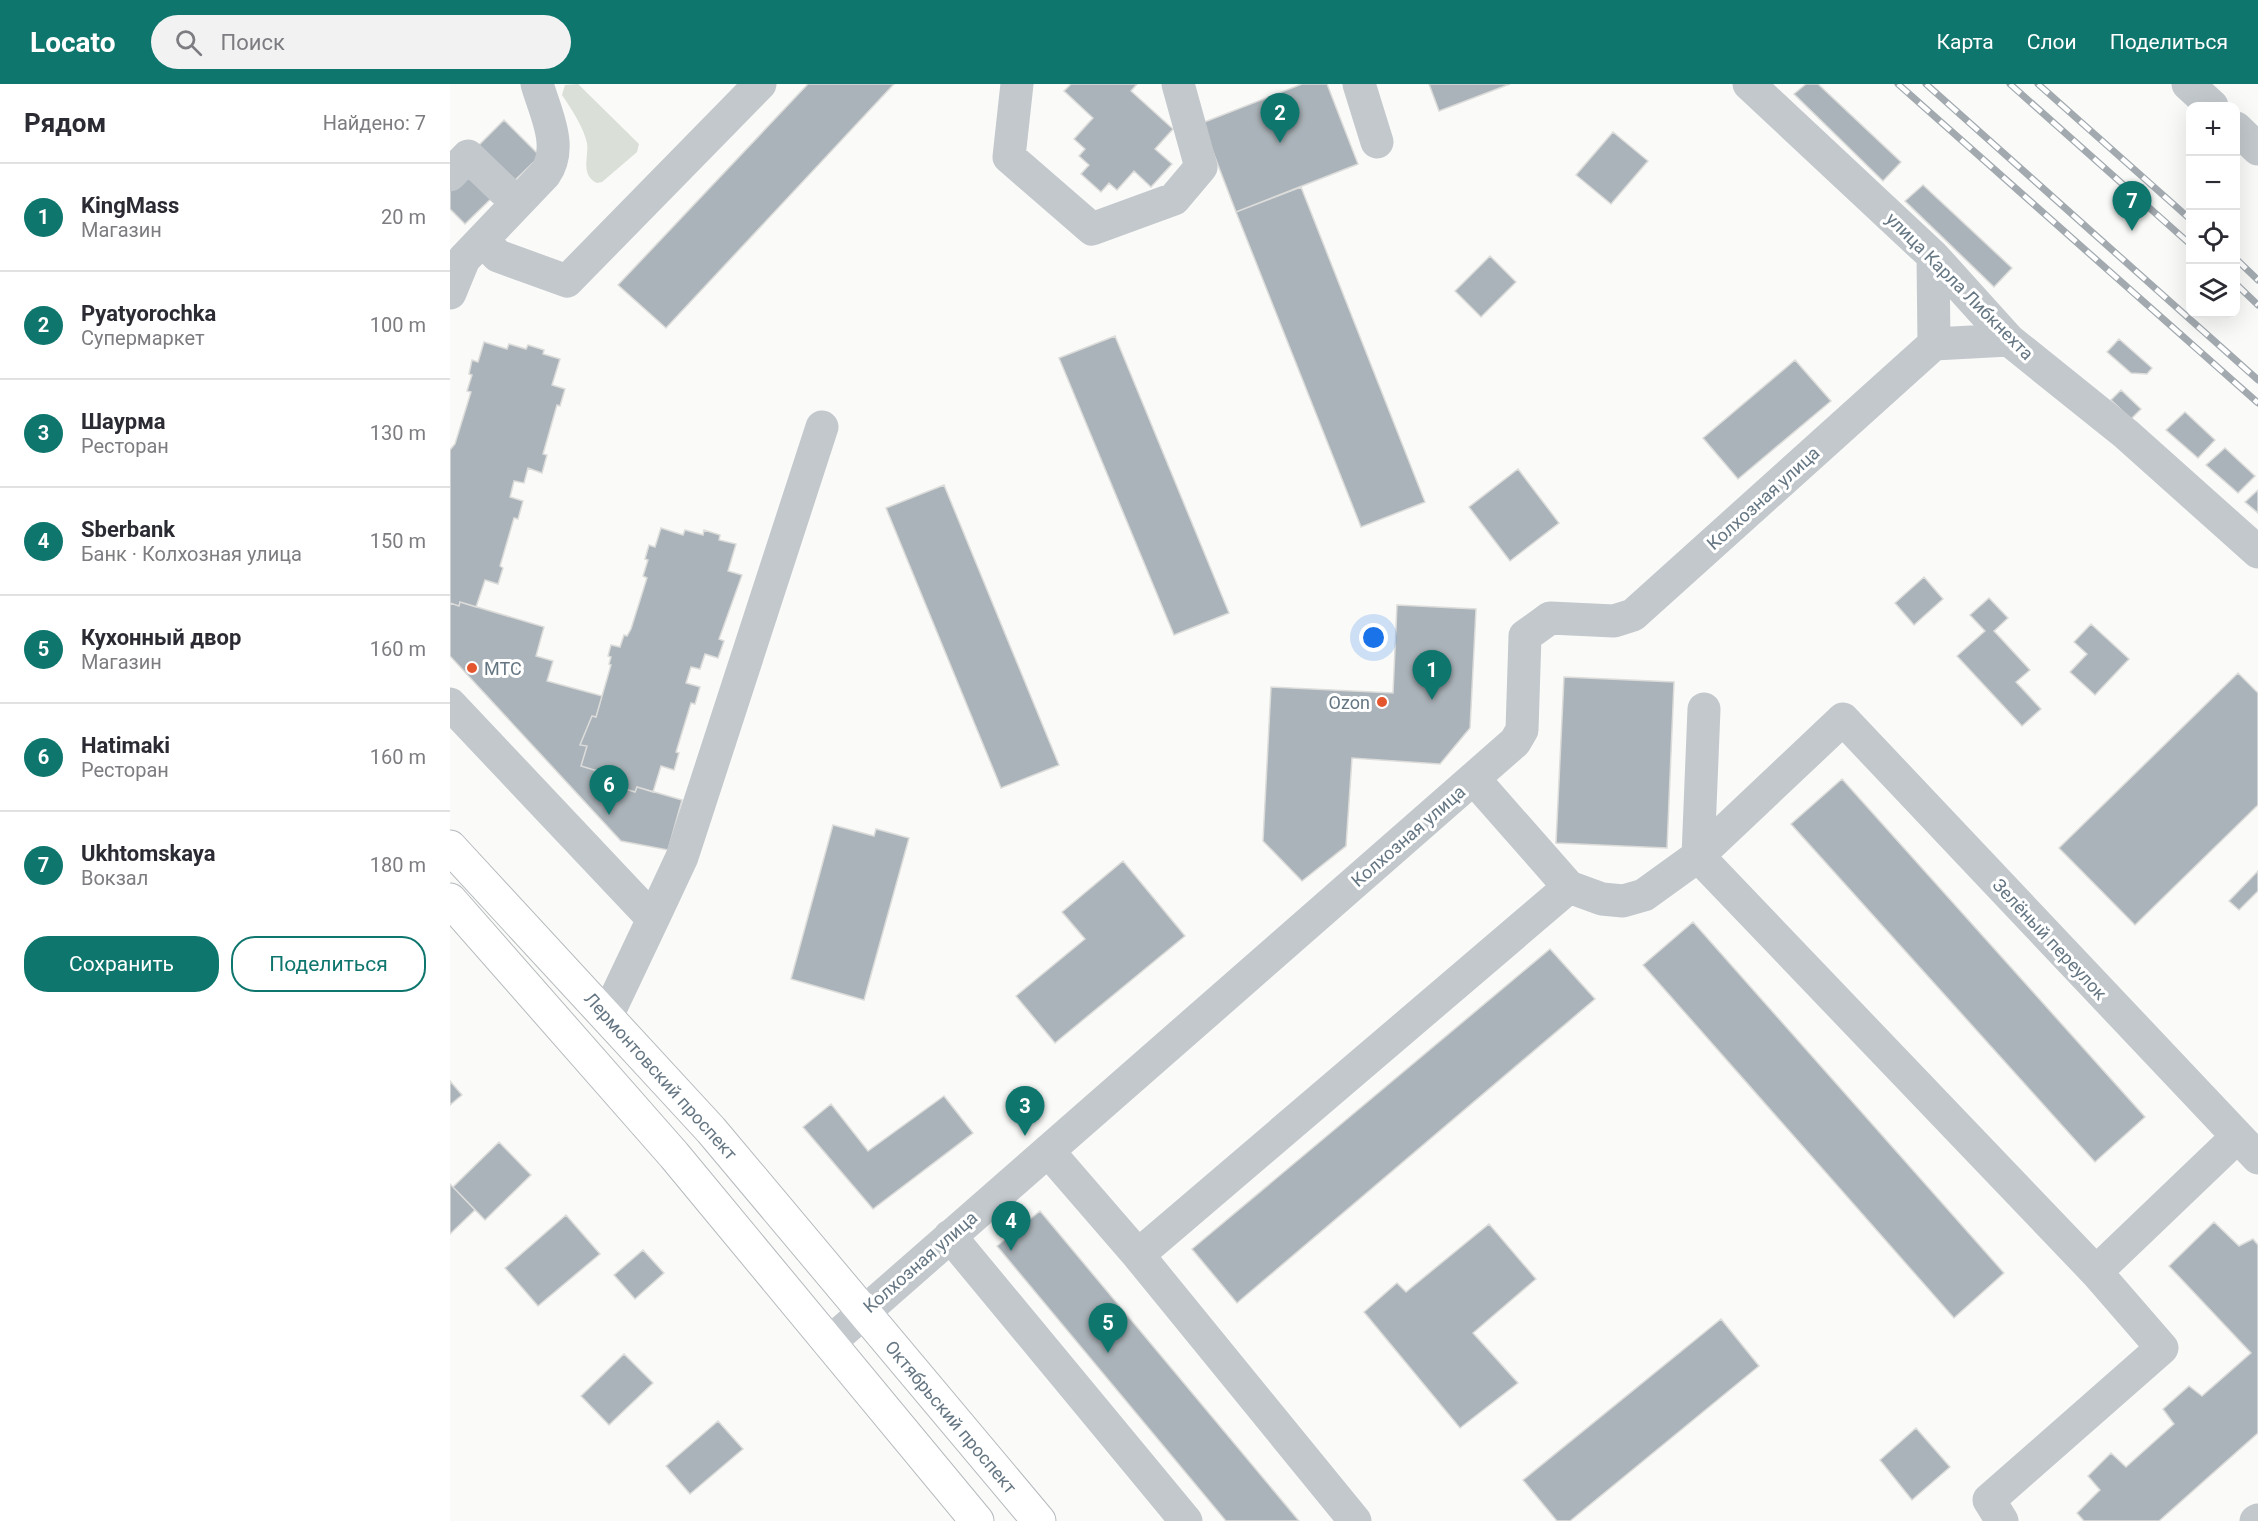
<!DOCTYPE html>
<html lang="ru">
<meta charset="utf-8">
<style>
body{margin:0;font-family:Roboto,sans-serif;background:#f2f2f3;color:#2b2b33}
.controls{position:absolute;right:18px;top:18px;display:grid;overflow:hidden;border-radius:12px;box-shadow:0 6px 24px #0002}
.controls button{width:54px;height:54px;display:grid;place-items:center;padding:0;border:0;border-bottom:2px solid #e1e1e2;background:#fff;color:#2b2b33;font:30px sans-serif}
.you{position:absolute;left:924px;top:554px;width:21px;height:21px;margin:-15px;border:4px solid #fff;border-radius:50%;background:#1a73e8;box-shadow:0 0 0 9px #1a73e833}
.badge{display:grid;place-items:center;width:39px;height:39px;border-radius:50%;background:#0f766e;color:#fff;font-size:20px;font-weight:700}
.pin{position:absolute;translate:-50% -50px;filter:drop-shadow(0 2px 3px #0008)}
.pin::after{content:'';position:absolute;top:32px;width:21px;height:18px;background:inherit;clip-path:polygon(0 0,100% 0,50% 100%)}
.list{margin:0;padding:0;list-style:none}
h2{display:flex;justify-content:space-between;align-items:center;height:78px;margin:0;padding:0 24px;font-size:26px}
h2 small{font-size:20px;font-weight:400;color:#7c7c81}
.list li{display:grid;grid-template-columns:39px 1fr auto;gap:18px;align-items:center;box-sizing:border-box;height:108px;padding:0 24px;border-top:2px solid #e1e1e2}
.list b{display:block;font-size:22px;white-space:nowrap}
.list p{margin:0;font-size:20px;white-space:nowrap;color:#7c7c81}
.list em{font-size:20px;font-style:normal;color:#7c7c81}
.actions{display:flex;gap:12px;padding:18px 24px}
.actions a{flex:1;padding:14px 0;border:2px solid #0f766e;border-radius:24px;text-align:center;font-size:21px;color:#0f766e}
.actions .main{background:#0f766e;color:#fff}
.icon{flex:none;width:33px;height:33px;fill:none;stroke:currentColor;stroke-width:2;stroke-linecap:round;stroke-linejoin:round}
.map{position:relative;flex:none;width:1808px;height:1437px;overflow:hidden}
header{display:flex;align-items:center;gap:36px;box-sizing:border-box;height:84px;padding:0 30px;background:#0f766e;color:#fff}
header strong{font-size:28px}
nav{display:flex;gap:33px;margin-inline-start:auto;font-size:21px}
.search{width:420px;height:54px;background:#f2f2f3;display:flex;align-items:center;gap:15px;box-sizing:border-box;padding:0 21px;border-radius:33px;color:#7c7c81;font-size:22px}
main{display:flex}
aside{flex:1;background:#fff}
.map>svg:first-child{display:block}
.green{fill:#dadfd7}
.building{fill:#aab3b9;stroke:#dcdcda;stroke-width:1.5}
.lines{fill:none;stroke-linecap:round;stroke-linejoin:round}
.major-casing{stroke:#b5babe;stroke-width:35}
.minor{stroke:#c3c8cc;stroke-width:33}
.major{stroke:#fff;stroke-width:33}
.rail-casing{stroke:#a2aab0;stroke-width:7}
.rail{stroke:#fff;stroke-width:4.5;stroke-dasharray:14;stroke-linecap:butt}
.poi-dot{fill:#e4572e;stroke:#fff;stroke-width:2}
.labels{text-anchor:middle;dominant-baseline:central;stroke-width:6;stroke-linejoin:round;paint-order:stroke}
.street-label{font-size:18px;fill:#657683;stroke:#fff}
.poi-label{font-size:18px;fill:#657683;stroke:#fff;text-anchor:start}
</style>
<header>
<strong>Locato</strong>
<div class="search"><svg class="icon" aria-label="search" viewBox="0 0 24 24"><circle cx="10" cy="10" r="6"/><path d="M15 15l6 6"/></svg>Поиск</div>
<nav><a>Карта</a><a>Слои</a><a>Поделиться</a></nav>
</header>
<main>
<aside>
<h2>Рядом<small>Найдено: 7</small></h2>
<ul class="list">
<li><span class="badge">1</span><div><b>KingMass</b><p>Магазин</p></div><em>20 m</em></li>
<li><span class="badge">2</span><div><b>Pyatyorochka</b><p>Супермаркет</p></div><em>100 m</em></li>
<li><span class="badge">3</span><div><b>Шаурма</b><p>Ресторан</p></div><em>130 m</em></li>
<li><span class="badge">4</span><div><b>Sberbank</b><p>Банк · Колхозная улица</p></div><em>150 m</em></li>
<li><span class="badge">5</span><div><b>Кухонный двор</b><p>Магазин</p></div><em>160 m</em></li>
<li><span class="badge">6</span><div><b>Hatimaki</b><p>Ресторан</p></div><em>160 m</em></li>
<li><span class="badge">7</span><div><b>Ukhtomskaya</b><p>Вокзал</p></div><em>180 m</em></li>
</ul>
<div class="actions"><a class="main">Сохранить</a><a>Поделиться</a></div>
</aside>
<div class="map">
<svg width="1808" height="1437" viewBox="0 0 1808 1437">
<rect width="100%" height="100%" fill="#fafaf8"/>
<path class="green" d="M 128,0 L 189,60 L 187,68 L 152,98 L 147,99 C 130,91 139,73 137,59 C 134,44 121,24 112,11 L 115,1 Z"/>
<path class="building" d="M 358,0 L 444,0 L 216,244 L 168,201 Z
M 621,0 L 687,0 L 681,7 L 723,45 L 705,65 L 722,80 L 701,103 L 684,87 L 667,106 L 659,99 L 651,108 L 631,90 L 639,81 L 629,72 L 635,65 L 624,55 L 643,34 L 614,7 Z
M 852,0 L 877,0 L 908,80 L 786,128 L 752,39 Z
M 979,0 L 1060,0 L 989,27 Z
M 1356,0 L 1368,0 L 1451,78 L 1433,97 L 1344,10 Z
M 54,36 L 90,72 L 63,98 L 27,63 Z
M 1163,48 L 1198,77 L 1161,120 L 1126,91 Z
M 25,76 L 52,104 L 15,140 L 0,125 L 0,100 Z
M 1473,101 L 1562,184 L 1544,203 L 1455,117 Z
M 851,103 L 975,418 L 911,443 L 786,128 Z
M 1040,172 L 1066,198 L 1031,233 L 1005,207 Z
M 665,252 L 779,529 L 724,551 L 609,274 Z
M 1669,255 L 1702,284 L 1697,290 L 1681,289 L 1657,268 Z
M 34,258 L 57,265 L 59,260 L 76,265 L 78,261 L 94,266 L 93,270 L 110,275 L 102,301 L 115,305 L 110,322 L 107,321 L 93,370 L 97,371 L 92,389 L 78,384 L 74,399 L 64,397 L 60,413 L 73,417 L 68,435 L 64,434 L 50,482 L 53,484 L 48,500 L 35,496 L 26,523 L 10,518 L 9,522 L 0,519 L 0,366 L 5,360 L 21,308 L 17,307 L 22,291 L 19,290 L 22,276 L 28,278 Z
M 1345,276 L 1381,317 L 1288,395 L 1253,354 Z
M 1671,306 L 1691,325 L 1681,335 L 1661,316 Z
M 1735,328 L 1765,356 L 1748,374 L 1716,346 Z
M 1775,364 L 1805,392 L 1788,409 L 1756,381 Z
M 1068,385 L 1109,439 L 1060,477 L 1019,423 Z
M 494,401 L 609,681 L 551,704 L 436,424 Z
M 1808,406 L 1808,429 L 1795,418 Z
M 211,444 L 233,451 L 235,446 L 253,451 L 254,446 L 270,451 L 269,456 L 286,460 L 278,487 L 292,491 L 269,555 L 274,557 L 268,574 L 255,570 L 250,585 L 241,583 L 236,599 L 250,603 L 245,620 L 241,619 L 226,668 L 229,669 L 224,686 L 211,682 L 203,708 L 187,703 L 185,708 L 169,703 L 170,699 L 152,693 L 154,689 L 131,682 L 137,662 L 130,661 L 142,632 L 146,633 L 161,581 L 159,580 L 161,573 L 158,572 L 161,561 L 170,563 L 174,551 L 177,552 L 181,545 L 197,494 L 193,492 L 198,476 L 195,475 L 199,461 L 205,463 Z
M 1474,493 L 1493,515 L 1464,541 L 1445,519 Z
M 1539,514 L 1558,534 L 1544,547 L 1580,586 L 1566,598 L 1591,625 L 1572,642 L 1507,572 L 1535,547 L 1520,531 Z
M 10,518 L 94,543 L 86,572 L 103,577 L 97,597 L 152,612 L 146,633 L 142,632 L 130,661 L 137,662 L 131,682 L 154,689 L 152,693 L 170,699 L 169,703 L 185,708 L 187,703 L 232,716 L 218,766 L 171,757 L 0,572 L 0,519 L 9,522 Z
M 947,521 L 1026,525 L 1020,644 L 990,680 L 902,674 L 896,762 L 852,797 L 813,757 L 821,603 L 943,609 Z
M 1641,540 L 1679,575 L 1645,611 L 1620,588 L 1637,570 L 1624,558 Z
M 1788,589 L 1808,609 L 1808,721 L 1685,841 L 1609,764 Z
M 1114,593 L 1224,598 L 1217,764 L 1106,759 Z
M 1392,695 L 1695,1033 L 1645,1078 L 1341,740 Z
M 383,741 L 424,752 L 426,745 L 459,754 L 414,916 L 341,895 Z
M 673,777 L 735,852 L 605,959 L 566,912 L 635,855 L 612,828 Z
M 1808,787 L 1808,807 L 1789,826 L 1779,817 Z
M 1243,838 L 1554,1189 L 1504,1234 L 1193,881 Z
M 1100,865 L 1145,915 L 787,1219 L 742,1165 Z
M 0,997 L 12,1011 L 0,1021 Z
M 494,1012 L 523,1049 L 423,1125 L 353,1043 L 381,1020 L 418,1067 Z
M 49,1058 L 81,1091 L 35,1136 L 3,1103 Z
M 0,1100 L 25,1126 L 0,1150 Z
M 590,1127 L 849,1437 L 776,1437 L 547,1162 Z
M 116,1131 L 150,1170 L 88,1222 L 55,1184 Z
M 1764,1138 L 1789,1162 L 1803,1155 L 1808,1161 L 1808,1349 L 1709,1437 L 1634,1437 L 1627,1429 L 1650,1406 L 1638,1392 L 1661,1369 L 1676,1383 L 1724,1340 L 1713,1325 L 1739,1302 L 1752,1312 L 1801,1269 L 1719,1182 Z
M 1039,1140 L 1086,1195 L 1023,1249 L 1068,1299 L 1010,1344 L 914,1228 L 947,1199 L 956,1208 Z
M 193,1166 L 214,1189 L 185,1215 L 164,1191 Z
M 1271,1235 L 1309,1282 L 1120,1437 L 1107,1437 L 1073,1396 Z
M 174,1270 L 203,1299 L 159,1341 L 131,1312 Z
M 268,1337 L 293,1365 L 240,1410 L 216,1382 Z
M 1466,1344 L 1500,1383 L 1462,1416 L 1430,1376 Z"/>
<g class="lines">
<g class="major-casing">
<path id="major" d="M 0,763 L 261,1046 L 589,1437
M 0,816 L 224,1071 L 527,1437"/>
</g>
<path class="minor" d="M 567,0 L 559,73 L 642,145 L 724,115 L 751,83 L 728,0
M 909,0 L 927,58
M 1299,0 L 1483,172 L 1559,256 L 1676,350 L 1808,468
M 1738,0 L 1762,22
M 1786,44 L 1808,65
M 0,91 L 18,72 L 67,119
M 32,156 L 48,172 L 117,197 L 310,0
M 1483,172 L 1484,260
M 0,209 L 14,175 L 95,90 C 114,63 95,28 87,0
M 0,620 L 203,835 L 157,932
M 1254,625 L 1248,772 L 1646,1188 L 1712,1264 L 1539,1416 L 1552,1437
M 1024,695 L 1119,803 L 1152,815 L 1173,817 L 1194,811 L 1248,772 L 1393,635 L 1808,1074
M 203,835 L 232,773 L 372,343
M 598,1067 L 688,1171 L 905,1437
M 500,1152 L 736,1437
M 688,1171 L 1119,803
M 1646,1188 L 1787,1053
M 379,1259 L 1065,658 L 1072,646 L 1075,552 L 1100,534 L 1164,537 L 1183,531 L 1484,260 L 1559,256
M 1806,1437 L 1808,1436"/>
<use href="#major" class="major"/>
<g class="rail-casing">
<path id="rail" d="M 1448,0 L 1808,319
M 1476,0 L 1808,296
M 1560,0 L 1740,160
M 1588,0 L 1740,135
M 1786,175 L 1808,196
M 1786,200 L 1808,221"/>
</g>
<use href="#rail" class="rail"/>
</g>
<g class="poi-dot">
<circle cx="22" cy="584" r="6"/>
<circle cx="932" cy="618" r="6"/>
</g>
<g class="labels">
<g class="street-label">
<text transform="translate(1510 202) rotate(45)">улица Карла Либкнехта</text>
<text transform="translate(1313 414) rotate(-42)">Колхозная улица</text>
<text transform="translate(958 752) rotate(-41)">Колхозная улица</text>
<text transform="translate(1600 855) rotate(47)">Зелёный переулок</text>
<text transform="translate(211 992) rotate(48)">Лермонтовский проспект</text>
<text transform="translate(470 1178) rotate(-41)">Колхозная улица</text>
<text transform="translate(501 1333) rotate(50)">Октябрьский проспект</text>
</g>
<g class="poi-label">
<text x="34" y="584">МТС</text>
<text x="920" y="618" text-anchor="end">Ozon</text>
</g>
</g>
</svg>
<div class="controls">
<button>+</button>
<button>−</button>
<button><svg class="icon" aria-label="locate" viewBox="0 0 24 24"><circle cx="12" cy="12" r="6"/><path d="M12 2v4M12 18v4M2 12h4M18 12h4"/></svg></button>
<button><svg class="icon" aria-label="layers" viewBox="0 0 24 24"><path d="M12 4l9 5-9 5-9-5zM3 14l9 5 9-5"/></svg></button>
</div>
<div class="you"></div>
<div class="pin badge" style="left:982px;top:616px">1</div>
<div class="pin badge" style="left:830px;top:59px">2</div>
<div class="pin badge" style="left:575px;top:1052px">3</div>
<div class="pin badge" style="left:561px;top:1167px">4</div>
<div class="pin badge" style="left:658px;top:1269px">5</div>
<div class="pin badge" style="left:159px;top:731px">6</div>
<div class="pin badge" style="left:1682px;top:147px">7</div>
</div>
</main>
